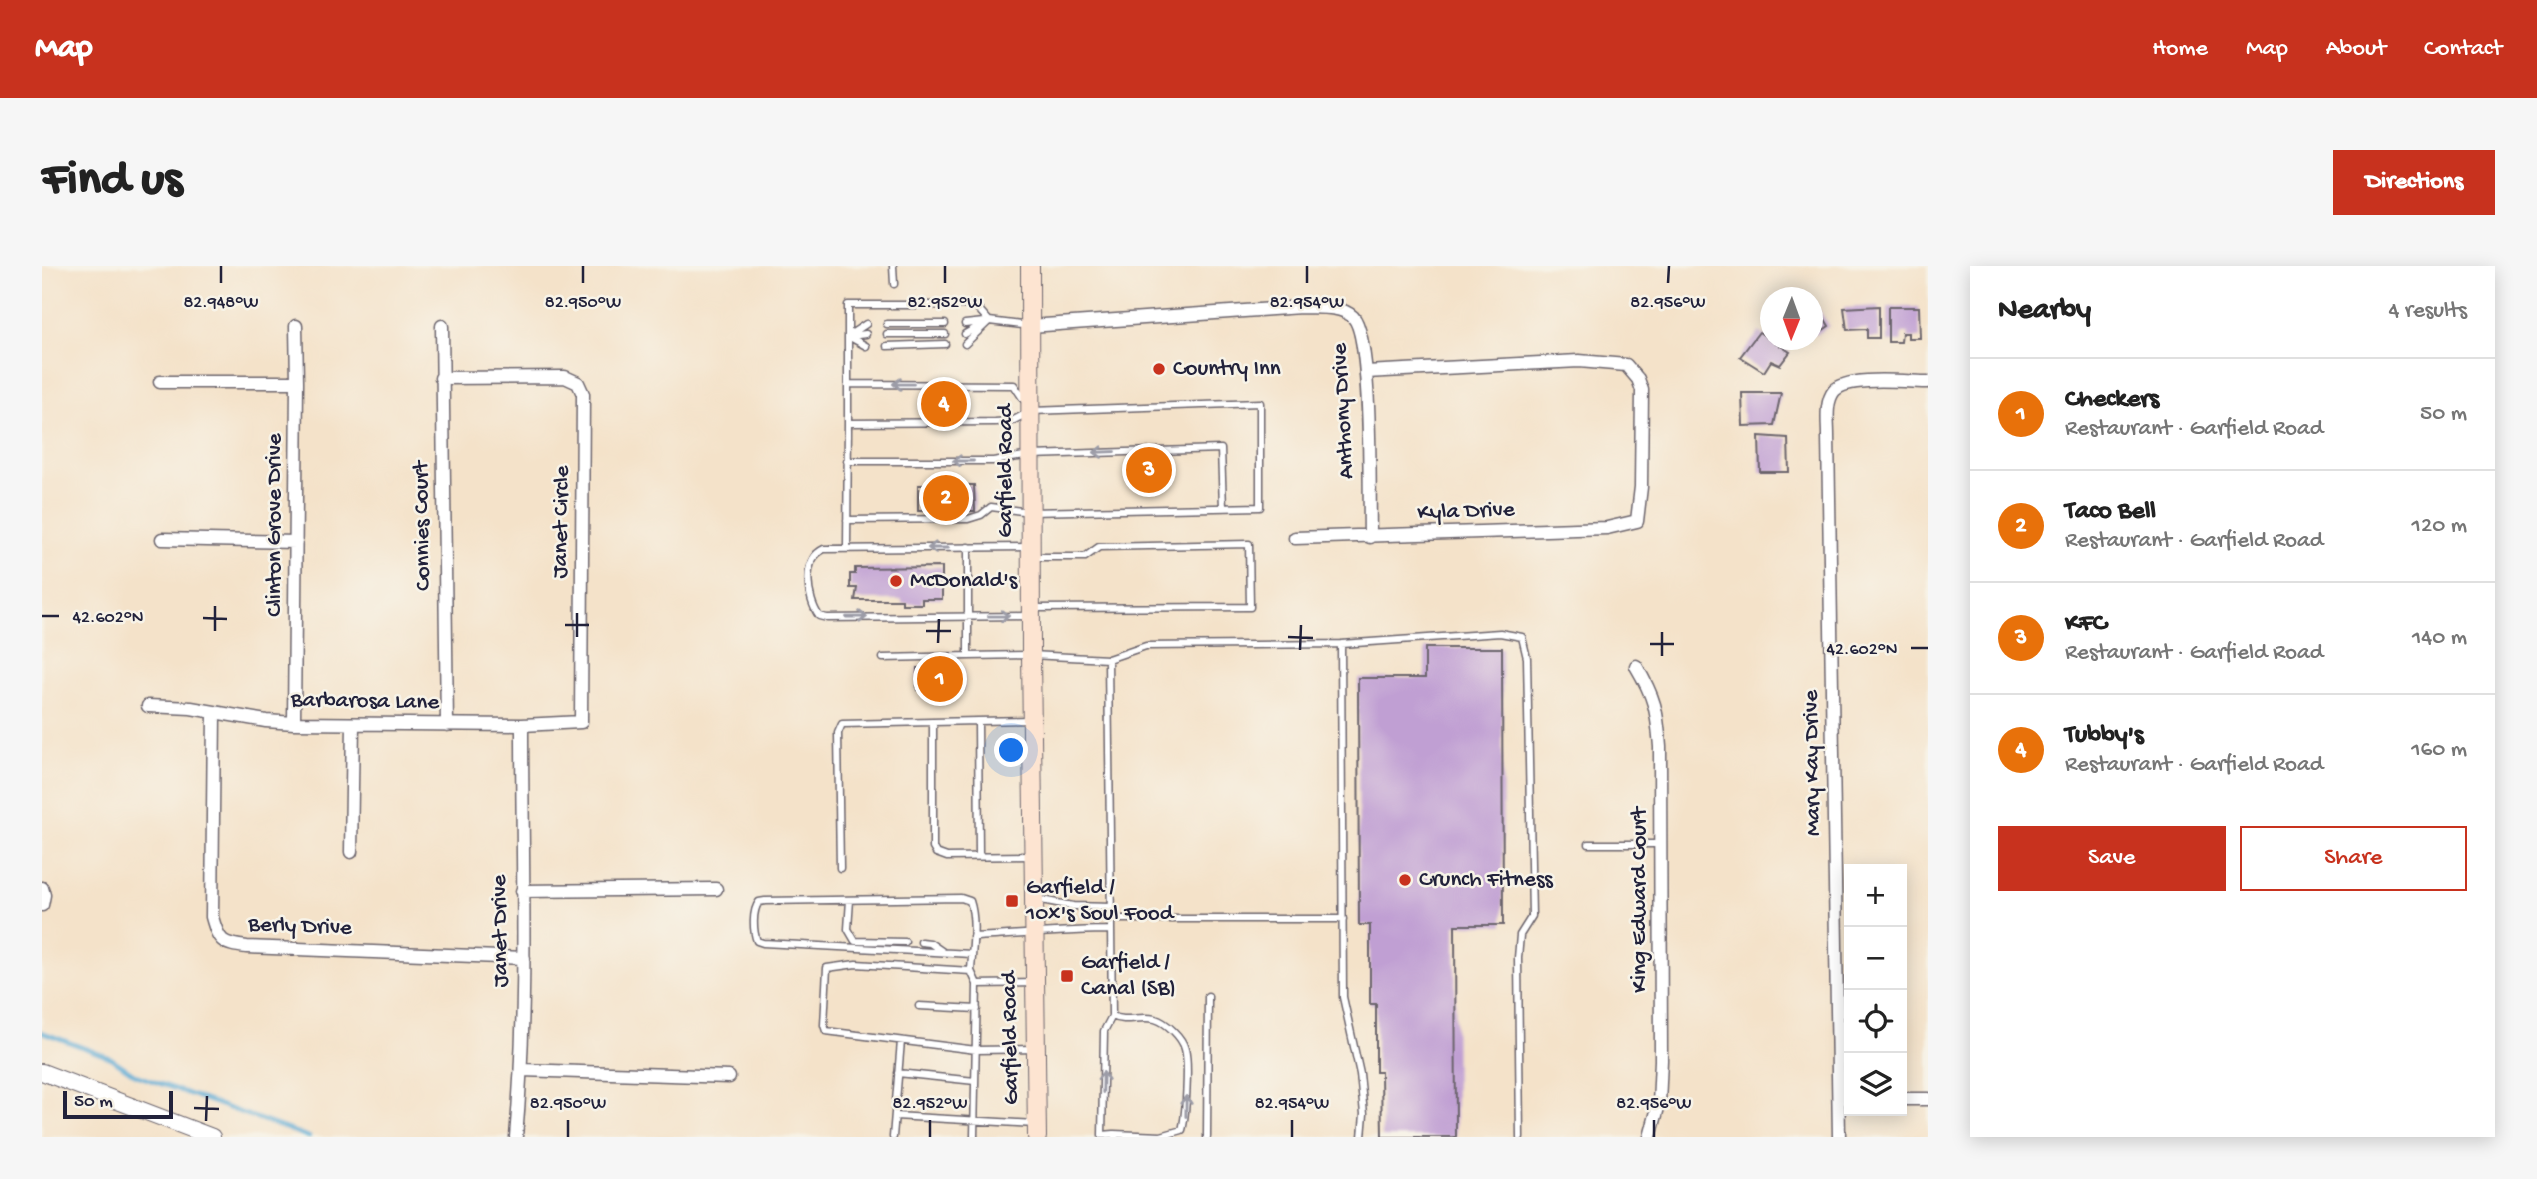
<!DOCTYPE html>
<meta charset="utf-8">
<style>
body{margin:0;font-family:"Gochi Hand",sans-serif;background:#f6f6f6;color:#222}
.controls{position:absolute;right:21px;bottom:21px;display:grid;overflow:hidden;border-radius:0px;box-shadow:0 4px 18px #0003}
.controls button{width:63px;height:63px;display:grid;place-items:center;padding:0;border:0;border-bottom:2px solid #e0e0e0;background:#fff;color:#222;font:35px sans-serif}
.compass{position:absolute;left:1718px;top:21px;width:63px;height:63px;border-radius:50%;background:#fff;box-shadow:0 4px 18px #0003;rotate:181deg}
.scale{position:absolute;left:21px;bottom:18px;width:110px;box-sizing:border-box;padding-left:7px;border:4px solid #22223b;border-top:0;font-size:19px;line-height:24px;white-space:nowrap;color:#22223b;-webkit-text-stroke:5px #f7f3e8;paint-order:stroke}
.you{position:absolute;left:970px;top:485px;width:24px;height:24px;margin:-18px;border:5px solid #fff;border-radius:50%;background:#1a73e8;box-shadow:0 0 0 10px #1a73e833}
.badge{display:grid;place-items:center;width:46px;height:46px;border-radius:50%;background:#c8321e;color:#fff;font-size:23px;font-weight:700}
.pin{position:absolute;translate:-50% -50%;border:4px solid #fff;box-shadow:0 2px 7px #0006}
.list{margin:0;padding:0;list-style:none}
h2{display:flex;justify-content:space-between;align-items:center;height:91px;margin:0;padding:0 28px;font-size:30px}
h2 small{font-size:23px;font-weight:400;color:#767676}
.list li{display:grid;grid-template-columns:46px 1fr auto;gap:21px;align-items:center;box-sizing:border-box;height:112px;padding:0 28px;border-top:2px solid #e0e0e0}
.list b{display:block;font-size:26px;white-space:nowrap}
.list p{margin:0;font-size:23px;white-space:nowrap;color:#767676}
.list em{font-size:23px;font-style:normal;color:#767676}
.actions{display:flex;gap:14px;padding:21px 28px}
.actions a{flex:1;padding:16px 0;border:2px solid #c8321e;border-radius:0px;text-align:center;font-size:24px;color:#c8321e}
.actions .main{background:#c8321e;color:#fff}
.icon{flex:none;width:38px;height:38px;fill:none;stroke:currentColor;stroke-width:2;stroke-linecap:round;stroke-linejoin:round}
.map{position:relative;flex:none;width:1886px;height:871px;overflow:hidden;border-radius:0px}
header{display:flex;align-items:center;gap:42px;box-sizing:border-box;height:98px;padding:0 35px;background:#c8321e;color:#fff}
header strong{font-size:33px}
nav{display:flex;gap:38px;margin-inline-start:auto;font-size:24px}
.intro{display:flex;align-items:center;justify-content:space-between;box-sizing:border-box;height:168px;padding:0 42px}
h1{margin:0;font-size:49px}
.button{padding:18px 32px;border-radius:0px;background:#c8321e;color:#fff;font-size:24px;font-weight:700}
main{display:flex;gap:42px;padding:0 42px}
aside{flex:1;background:#fff;border-radius:0px;box-shadow:0 4px 18px #0003}
.map>svg:first-child{display:block}
.lines{fill:none;stroke-linecap:round;stroke-linejoin:round}
.stream{stroke:#5aa9d3;stroke-width:4.5}
.building{fill:#c09fd3}
.service-casing{stroke:#6c656d;stroke-width:9}
.minor-casing{stroke:#6c656d;stroke-width:15}
.tertiary-casing{stroke:#6c656d;stroke-width:18}
.secondary-casing{stroke:#6c656d;stroke-width:20}
.service{stroke:#fff;stroke-width:6}
.minor{stroke:#fff;stroke-width:12}
.tertiary{stroke:#fff;stroke-width:16}
.secondary{stroke:#fde4d1;stroke-width:18}
.oneway{stroke:#9c9ca7}
.ticks{fill:none;stroke:#22223b;stroke-width:2.5}
.poi-dot{fill:#c8321e;stroke:#f7f3e8;stroke-width:2.5}
.labels{text-anchor:middle;dominant-baseline:central;stroke-width:5;stroke-linejoin:round;paint-order:stroke}
.poi-label{font-size:23px;fill:#22223b;stroke:#f7f3e8;text-anchor:start}
.street-label{font-size:23px;fill:#22223b;stroke:#f7f3e8}
.ticks-label{font-size:18px;text-anchor:middle;fill:#22223b;stroke:#f7f3e8;stroke-width:5;stroke-linejoin:round;paint-order:stroke}
</style>
<header>
<strong>Map</strong>
<nav><a>Home</a><a>Map</a><a>About</a><a>Contact</a></nav>
</header>
<div class="intro"><h1>Find us</h1><a class="button">Directions</a></div>
<main>
<div class="map">
<svg width="1886" height="871" viewBox="0 0 1886 871">
<rect width="100%" height="100%" fill="#f7f3e8"/>
<filter id="ink" filterUnits="userSpaceOnUse"><feTurbulence type="fractalNoise" baseFrequency=".0143" numOctaves="2"/><feDisplacementMap in="SourceGraphic" scale="14" xChannelSelector="R" yChannelSelector="G"/><feConvolveMatrix kernelMatrix="1 2 1 2 8 2 1 2 1" color-interpolation-filters="sRGB"/></filter>
<filter id="wash" filterUnits="userSpaceOnUse"><feTurbulence type="fractalNoise" baseFrequency=".00686" numOctaves="4" result="noise"/><feDisplacementMap in="SourceGraphic" scale="28" xChannelSelector="R" yChannelSelector="G"/><feGaussianBlur stdDeviation="1.57" result="paint"/><feColorMatrix in="noise" values="0 0 0 0 0 0 0 0 0 0 0 0 0 0 0 0 0 1.4 0 .05"/><feComposite in="paint" operator="in"/></filter>
<g filter="url(#wash)">
<rect width="100%" height="100%" fill="#f4e2c9"/>
<g class="lines">
<path class="stream" d="M 0,766 L 69,792 L 94,809 L 267,871"/>
</g>
<g id="blocks">
<path class="building" d="M 1772,35 L 1787,60 L 1774,69 L 1770,67 L 1770,36 Z
M 1837,40 L 1837,72 L 1825,72 L 1825,63 L 1805,64 L 1802,42 Z
M 1846,41 L 1877,41 L 1878,72 L 1866,72 L 1866,67 L 1860,67 L 1859,76 L 1846,76 Z
M 1717,66 L 1748,86 L 1738,99 L 1729,95 L 1722,106 L 1698,91 Z
M 913,125 L 913,129 L 922,129 L 922,147 L 882,147 L 882,130 L 898,130 L 898,126 Z
M 1700,127 L 1739,127 L 1732,159 L 1701,160 Z
M 1717,170 L 1746,172 L 1747,206 L 1718,206 Z
M 876,219 L 932,219 L 933,245 L 876,245 Z
M 900,301 L 900,333 L 880,333 L 880,338 L 860,338 L 860,334 L 813,334 L 815,322 L 808,322 L 808,308 L 813,308 L 813,302 Z
M 1383,382 L 1460,382 L 1461,659 L 1413,659 L 1414,871 L 1340,871 L 1339,806 L 1334,806 L 1334,738 L 1328,738 L 1328,659 L 1317,659 L 1316,412 L 1383,412 Z
M 875,402 L 922,402 L 922,424 L 875,424 Z"/>
</g>
</g>
<g filter="url(#ink)">
<use href="#blocks" fill-opacity="0" stroke="#6c656d" stroke-width="2"/>
<g class="lines">
<g class="service-casing">
<path id="service" d="M 851,0 L 852,18
M 845,58 L 903,58
M 923,58 L 942,56
M 845,68 L 903,68
M 923,68 L 939,59
M 806,70 L 824,58
M 806,70 L 824,80
M 808,70 L 824,68
M 923,78 L 947,55
M 845,80 L 903,78
M 806,118 L 806,39 L 933,39 L 947,55 L 988,60
M 805,195 L 951,195 L 989,189 L 1179,183 L 1181,242
M 805,254 L 926,253 L 939,249 L 949,241 L 988,246 L 1218,241 L 1218,137 L 989,145 L 970,155 L 953,156 L 806,157 L 806,118 L 972,119 L 984,137
M 805,282 L 806,157
M 990,291 L 1043,291 L 1057,281 L 1207,278 L 1208,341 L 991,342
M 986,350 L 785,352 L 777,350 C 765,333 759,293 782,283 L 987,281
M 1299,378 L 1301,731 L 1318,808 L 1322,848 L 1320,871
M 926,390 L 989,389 L 1066,393 L 1104,380 L 1299,378 L 1458,367 L 1480,371 L 1485,392 L 1490,650 L 1478,669 L 1476,692 L 1478,871
M 841,392 L 926,390 L 926,281
M 1066,393 L 1070,750 L 1062,765 L 1060,869 L 1072,868 L 1073,871
M 891,456 L 891,582 L 894,587 L 905,591 L 989,590
M 1547,578 L 1619,578
M 937,590 L 936,455 L 988,454
M 798,602 L 796,467 L 800,458 L 936,455
M 994,633 L 1031,640 L 1069,641
M 808,634 L 806,663 L 813,675 L 863,676
M 1069,653 L 1301,653
M 931,671 C 977,669 1022,664 1069,664
M 879,676 L 888,677 L 901,686
M 929,705 C 930,683 935,656 928,635 L 919,632 L 723,635 L 717,636 C 710,645 711,665 715,675 L 721,677 L 930,688
M 935,718 L 993,717
M 877,740 L 935,743
M 1070,750 C 1084,757 1098,749 1113,753 C 1124,756 1140,771 1143,783 C 1147,797 1144,850 1140,864 L 1119,870 L 1072,868
M 856,807 L 933,815
M 853,850 L 994,858
M 851,871 L 859,775
M 932,871 L 935,718 L 929,705 L 814,698 L 785,702 L 782,759 L 784,765 L 934,784 L 993,783
M 1165,871 L 1166,730"/>
</g>
<g class="minor-casing">
<path id="minor" d="M 400,60 L 405,459
M 988,60 L 1259,41 C 1275,42 1299,39 1311,51 C 1331,70 1327,235 1328,271
M 118,116 L 255,116
M 1253,272 L 1565,262 L 1595,255 L 1599,221 L 1600,124 L 1596,113 L 1584,99 L 1537,95 L 1324,106
M 120,273 L 254,276
M 1594,400 C 1613,432 1615,444 1618,481 L 1619,794 L 1617,838 L 1608,871
M 106,440 L 149,442 L 224,455 L 252,457 L 480,459 L 539,456 L 541,128 L 536,117 L 523,111 L 399,112
M 172,446 L 170,651 C 177,676 180,678 205,681 L 482,692
M 252,457 L 255,116 L 254,60
M 309,586 L 311,458
M 0,622 L 2,629 L 0,639
M 480,625 L 674,623
M 480,804 L 687,811
M 1860,833 L 1886,833
M 474,871 C 486,734 480,596 480,459
M 1797,871 L 1786,169 C 1786,156 1783,136 1792,125 C 1805,109 1866,116 1886,116"/>
</g>
<g class="tertiary-casing">
<path id="tertiary" d="M 0,806 L 170,871"/>
</g>
<g class="secondary-casing">
<path id="secondary" d="M 988,0 L 989,389 L 995,871"/>
</g>
<use href="#service" class="service"/>
<use href="#minor" class="minor"/>
<use href="#tertiary" class="tertiary"/>
<use href="#secondary" class="secondary"/>
</g>
<defs><path id="oneway-shaft" d="M-6 0H5M1.5-3L5.5 0L1.5 3" fill="none" stroke-width="1.6" stroke-linecap="round" stroke-linejoin="round" transform="scale(1.75)"/></defs>
<g class="oneway">
<use href="#oneway-shaft" transform="translate(861 118) rotate(-179)"/>
<use href="#oneway-shaft" transform="translate(1062 186) rotate(178)"/>
<use href="#oneway-shaft" transform="translate(921 195) rotate(-180)"/>
<use href="#oneway-shaft" transform="translate(896 282) rotate(180)"/>
<use href="#oneway-shaft" transform="translate(957 350) rotate(-1)"/>
<use href="#oneway-shaft" transform="translate(815 351) rotate(-1)"/>
<use href="#oneway-shaft" transform="translate(1061 816) rotate(-89)"/>
<use href="#oneway-shaft" transform="translate(1144 840) rotate(-89)"/>
</g>
</g>
<path class="ticks" d="M 179,17 L 179,0M 541,17 L 541,0M 903,17 L 903,0M 1265,17 L 1265,0M 1626,17 L 1627,0M 0,350 L 17,350M 161,352 L 185,353M 523,359 L 547,359M 173,365 L 173,340M 884,365 L 909,365M 535,371 L 535,347M 1246,371 L 1271,372M 896,377 L 897,353M 1608,378 L 1632,378M 1869,382 L 1886,382M 1258,384 L 1259,359M 1620,390 L 1620,366M 152,842 L 177,843M 164,855 L 165,830M 526,871 L 526,854M 888,871 L 888,854M 1250,871 L 1250,854M 1612,871 L 1612,854"/>
<g class="poi-dot">
<circle cx="1117" cy="103" r="7"/>
<circle cx="854" cy="315" r="7"/>
<circle cx="1363" cy="614" r="7"/>
<rect x="963" y="628" width="14" height="14" rx="3.5"/>
<rect x="1018" y="703" width="14" height="14" rx="3.5"/>
</g>
<g class="labels">
<g class="poi-label">
<text x="1131" y="103">Country Inn</text>
<text x="868" y="315">McDonald's</text>
<text x="1377" y="614">Crunch Fitness</text>
<text x="984" y="622">Garfield /<tspan x="984" dy="26">10x's Soul Food</tspan></text>
<text x="1039" y="697">Garfield /<tspan x="1039" dy="26">Canal (SB)</tspan></text>
</g>
<g class="street-label">
<text transform="translate(1302 145) rotate(-93)">Anthony Drive</text>
<text transform="translate(964 205) rotate(-90)">Garfield Road</text>
<text transform="translate(1424 246) rotate(-2)">Kyla Drive</text>
<text transform="translate(520 256) rotate(-89)">Janet Circle</text>
<text transform="translate(233 259) rotate(-90)">Clinton Grove Drive</text>
<text transform="translate(381 260) rotate(-91)">Connies Court</text>
<text transform="translate(323 436) rotate(1)">Barbarosa Lane</text>
<text transform="translate(1771 497) rotate(-91)">Mary Kay Drive</text>
<text transform="translate(1598 634) rotate(-90)">King Edward Court</text>
<text transform="translate(258 661) rotate(2)">Berly Drive</text>
<text transform="translate(459 665) rotate(-91)">Janet Drive</text>
<text transform="translate(969 772) rotate(-91)">Garfield Road</text>
</g>
</g>
<g class="ticks-label">
<text x="179" y="41">82.948°W</text>
<text x="541" y="41">82.950°W</text>
<text x="903" y="41">82.952°W</text>
<text x="1265" y="41">82.954°W</text>
<text x="1626" y="41">82.956°W</text>
<text x="66" y="356">42.602°N</text>
<text x="1820" y="388">42.602°N</text>
<text x="526" y="842">82.950°W</text>
<text x="888" y="842">82.952°W</text>
<text x="1250" y="842">82.954°W</text>
<text x="1612" y="842">82.956°W</text>
</g>
</svg>
<div class="controls">
<button>+</button>
<button>−</button>
<button><svg class="icon" aria-label="locate" viewBox="0 0 24 24"><circle cx="12" cy="12" r="6"/><path d="M12 2v4M12 18v4M2 12h4M18 12h4"/></svg></button>
<button><svg class="icon" aria-label="layers" viewBox="0 0 24 24"><path d="M12 4l9 5-9 5-9-5zM3 14l9 5 9-5"/></svg></button>
</div>
<svg class="compass" viewBox="-18 -18 36 36"><path d="M0-13l5 13h-10z" fill="#e53935"/><path d="M0 13l5-13h-10z" fill="#767676"/></svg>
<div class="scale">50 m</div>
<div class="you"></div>
<div class="pin badge" style="left:898px;top:413px;background:#e8710a">1</div>
<div class="pin badge" style="left:904px;top:232px;background:#e8710a">2</div>
<div class="pin badge" style="left:1107px;top:204px;background:#e8710a">3</div>
<div class="pin badge" style="left:902px;top:138px;background:#e8710a">4</div>
</div>
<aside>
<h2>Nearby<small>4 results</small></h2>
<ul class="list">
<li><span class="badge" style="background:#e8710a">1</span><div><b>Checkers</b><p>Restaurant · Garfield Road</p></div><em>50 m</em></li>
<li><span class="badge" style="background:#e8710a">2</span><div><b>Taco Bell</b><p>Restaurant · Garfield Road</p></div><em>120 m</em></li>
<li><span class="badge" style="background:#e8710a">3</span><div><b>KFC</b><p>Restaurant · Garfield Road</p></div><em>140 m</em></li>
<li><span class="badge" style="background:#e8710a">4</span><div><b>Tubby's</b><p>Restaurant · Garfield Road</p></div><em>160 m</em></li>
</ul>
<div class="actions"><a class="main">Save</a><a>Share</a></div>
</aside>
</main>
